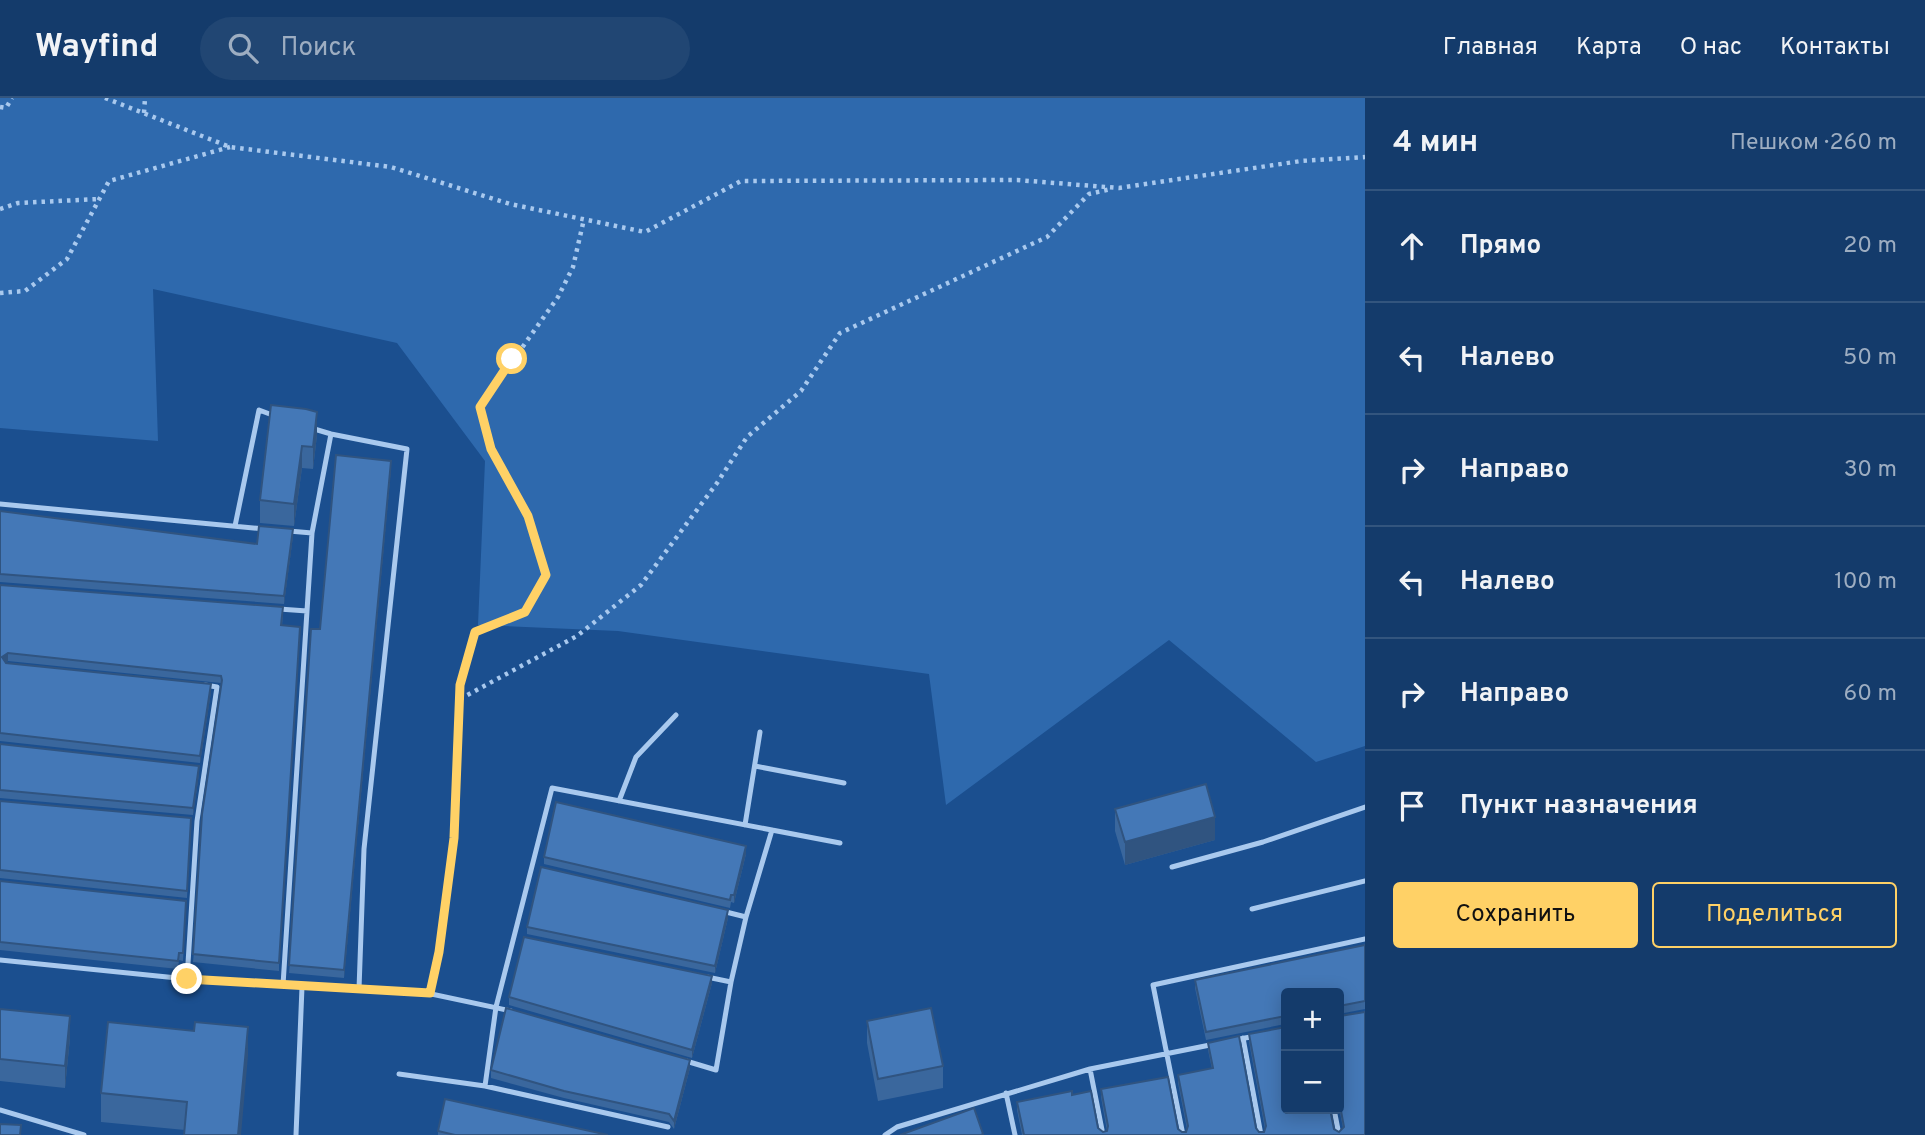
<!DOCTYPE html>
<html lang="ru">
<meta charset="utf-8">
<style>
body{margin:0;font-family:Overpass,sans-serif;background:#214673;color:#f1f3f6}
.controls{position:absolute;right:21px;bottom:21px;display:grid;overflow:hidden;border-radius:7px;box-shadow:0 4px 18px #0003}
.controls button{width:63px;height:63px;display:grid;place-items:center;padding:0;border:0;border-bottom:2px solid #33557e;background:#143b6b;color:#f1f3f6;font:35px sans-serif}
.stop{position:absolute;width:21px;height:21px;margin:-16px;border:5px solid #ffd166;border-radius:50%;background:#fff}
.stop.end{background:#ffd166;border-color:#fff;box-shadow:0 2px 7px #0008}
.list{margin:0;padding:0;list-style:none}
h2{display:flex;justify-content:space-between;align-items:center;height:91px;margin:0;padding:0 28px;font-size:30px}
h2 small{font-size:23px;font-weight:400;color:#9dadc1}
.list li{display:grid;grid-template-columns:46px 1fr auto;gap:21px;align-items:center;box-sizing:border-box;height:112px;padding:0 28px;border-top:2px solid #33557e}
.list b{display:block;font-size:26px;white-space:nowrap}
.list em{font-size:23px;font-style:normal;color:#9dadc1}
.actions{display:flex;gap:14px;padding:21px 28px}
.actions a{flex:1;padding:16px 0;border:2px solid #ffd166;border-radius:7px;text-align:center;font-size:24px;color:#ffd166}
.actions .main{background:#ffd166;color:#111}
.icon{flex:none;width:38px;height:38px;fill:none;stroke:currentColor;stroke-width:2;stroke-linecap:round;stroke-linejoin:round}
.map{position:relative;flex:none;width:1365px;height:1037px;overflow:hidden}
header{display:flex;align-items:center;gap:42px;box-sizing:border-box;height:98px;padding:0 35px;background:#143b6b;border-bottom:2px solid #33557e}
header strong{font-size:33px}
nav{display:flex;gap:38px;margin-inline-start:auto;font-size:24px}
.search{width:490px;height:63px;background:#214673;display:flex;align-items:center;gap:18px;box-sizing:border-box;padding:0 24px;border-radius:38px;color:#9dadc1;font-size:26px}
main{display:flex}
aside{flex:1;background:#143b6b}
.map>svg:first-child{display:block}
.green{fill:#2e69ad}
.lines{fill:none;stroke-linecap:round;stroke-linejoin:round}
.path{stroke:#a9c9ee;stroke-width:4.5;stroke-dasharray:3.5 5;stroke-linecap:butt}
.lane{stroke:#a9c9ee;stroke-width:5}
.wall{fill:#3a679d}
.shaded-wall{fill:#305480}
.building{fill:#4478b7;stroke:#305480;stroke-width:2}
.route{stroke:#ffd166;stroke-width:9}
</style>
<header>
<strong>Wayfind</strong>
<div class="search"><svg class="icon" aria-label="search" viewBox="0 0 24 24"><circle cx="10" cy="10" r="6"/><path d="M15 15l6 6"/></svg>Поиск</div>
<nav><a>Главная</a><a>Карта</a><a>О нас</a><a>Контакты</a></nav>
</header>
<main>
<div class="map">
<svg width="1365" height="1037" viewBox="0 0 1365 1037">
<rect width="100%" height="100%" fill="#1b4f8f"/>
<path class="green" d="M 0,0 L 1365,0 L 1365,648 L 1316,664 L 1169,542 L 946,707 L 929,576 L 618,533 L 478,527 L 485,363 L 397,245 L 153,191 L 158,343 L 0,330 Z"/>
<g class="lines">
<path class="path" d="M 105,0 L 230,49 L 391,69 L 510,106 L 645,134 L 741,83 L 1017,82 L 1119,90 L 1301,63 L 1365,59
M 0,9 L 6,10 L 12,0
M 144,15 L 145,0
M 0,111 L 18,105 L 99,101
M 0,195 L 25,193 L 67,161 L 109,83 L 230,49
M 460,601 L 577,538 L 641,487 L 717,385 L 747,339 L 801,293 L 840,235 L 1047,139 L 1089,96 L 1111,91
M 432,884 L 439,854 L 454,740 L 460,588 L 475,534 L 525,514 L 546,477 L 528,418 L 491,351 L 480,309 L 558,199 L 573,169 L 584,121"/>
<path class="lane" d="M 311,330 L 331,336 L 407,351 L 364,751 L 359,891
M 0,406 L 265,431
M 235,428 L 259,312 L 275,318
M 289,433 L 312,435
M 279,511 L 307,513
M 755,668 L 844,685
M 619,703 L 636,659 L 676,617
M 745,727 L 760,634
M 1172,769 L 1263,744 L 1365,709
M 1252,811 L 1365,783
M 722,813 L 746,819
M 0,862 L 187,881 L 422,894 L 511,913
M 707,879 L 731,884
M 187,881 L 197,723 L 217,589 L 205,587
M 283,887 L 312,435 L 331,336
M 1243,940 L 1261,1037
M 1234,942 L 1256,938
M 686,963 L 716,972 L 731,884 L 746,819 L 772,732
M 1090,971 L 1103,1037
M 399,976 L 485,988 L 668,1029
M 485,988 L 496,909 L 552,690 L 840,745
M 1006,995 L 1015,1037
M 1334,1011 L 1339,1037
M 0,1012 L 84,1037
M 296,1037 L 302,889
M 885,1037 L 897,1029 L 1090,971 L 1215,946
M 1183,1037 L 1153,887 L 1365,841"/>
</g>
<path class="wall" d="M 271,307 L 317,337 L 313,371 L 302,370 L 294,428 L 260,425 L 260,402 Z
M 391,370 L 344,880 L 289,875 L 320,531 Z
M 0,413 L 257,446 L 293,438 L 284,506 L 0,484 Z
M 0,487 L 283,516 L 282,528 L 279,873 L 193,864 L 221,587 L 221,585 L 8,563 L 6,564 L 6,565 L 211,594 L 200,665 L 0,643 Z
M 0,646 L 199,676 L 193,717 L 0,700 Z
M 0,703 L 191,720 L 187,800 L 0,780 Z
M 1115,711 L 1215,742 L 1125,767 L 1115,733 Z
M 746,756 L 734,805 L 731,804 L 730,810 L 544,766 L 544,759 Z
M 0,783 L 186,803 L 183,863 L 179,862 L 178,871 L 0,852 Z
M 728,820 L 715,875 L 527,836 L 527,829 Z
M 1365,847 L 1365,911 L 1339,916 L 1339,895 L 1286,895 L 1286,927 L 1285,926 L 1206,942 L 1195,890 L 1195,882 Z
M 712,885 L 692,960 L 509,907 L 509,899 Z
M 0,911 L 70,940 L 65,990 L 0,983 Z
M 1339,918 L 1365,1037 L 1022,1037 L 1017,1012 L 1017,1004 L 1072,997 L 1098,1030 L 1103,1034 L 1107,1033 L 1101,999 L 1101,991 L 1178,1031 L 1182,1034 L 1186,1034 L 1187,1031 L 1178,985 L 1178,977 L 1212,971 L 1208,952 L 1208,945 L 1256,1030 L 1259,1034 L 1264,1034 L 1265,1031 L 1249,944 L 1249,936 L 1334,1031 L 1339,1034 L 1343,1030 L 1339,1010 Z
M 867,923 L 943,968 L 943,990 L 878,1003 L 867,945 Z
M 248,958 L 185,1032 L 101,1024 L 101,995 Z
M 690,970 L 674,1031 L 669,1024 L 564,1000 L 491,980 L 491,972 Z
M 438,1033 L 608,1037 L 438,1037 Z"/>
<path class="shaded-wall" d="M 317,314 L 317,337 L 313,371 L 313,349 Z
M 302,348 L 302,370 L 294,428 L 294,406 Z
M 391,363 L 391,370 L 344,880 L 344,872 Z
M 293,431 L 293,438 L 284,506 L 284,498 Z
M 8,555 L 8,563 L 2,567 L 2,559 Z
M 211,586 L 211,594 L 200,665 L 200,658 Z
M 199,668 L 199,676 L 193,717 L 193,710 Z
M 1215,719 L 1215,742 L 1125,767 L 1125,744 Z
M 746,748 L 746,756 L 734,805 L 734,797 Z
M 728,812 L 728,820 L 715,875 L 715,868 Z
M 712,878 L 712,885 L 692,960 L 692,952 Z
M 70,918 L 70,940 L 65,990 L 65,968 Z
M 248,929 L 248,958 L 241,1037 L 238,1037 Z
M 690,962 L 690,970 L 674,1031 L 674,1023 Z"/>
<path class="building" d="M 271,307 L 306,311 L 317,314 L 313,349 L 302,348 L 294,406 L 260,402 Z
M 336,357 L 391,363 L 344,872 L 289,867 L 311,531 L 320,531 Z
M 0,413 L 257,446 L 259,428 L 293,431 L 284,498 L 0,476 Z
M 0,487 L 283,509 L 281,527 L 300,529 L 279,865 L 193,856 L 202,716 L 222,582 L 221,578 L 8,555 L 2,559 L 6,565 L 211,586 L 200,658 L 0,635 Z
M 0,646 L 199,668 L 193,710 L 0,692 Z
M 1206,686 L 1215,719 L 1125,744 L 1115,711 Z
M 0,703 L 191,720 L 187,793 L 0,772 Z
M 556,704 L 746,748 L 734,797 L 731,797 L 730,802 L 544,759 Z
M 541,769 L 728,812 L 715,868 L 527,829 Z
M 0,783 L 186,803 L 183,855 L 179,855 L 178,863 L 0,844 Z
M 524,839 L 712,878 L 692,952 L 509,899 Z
M 1365,847 L 1365,903 L 1339,908 L 1339,895 L 1286,895 L 1286,919 L 1285,918 L 1206,934 L 1195,882 Z
M 506,910 L 690,962 L 674,1023 L 669,1016 L 564,993 L 491,972 Z
M 931,910 L 943,968 L 878,981 L 867,923 Z
M 0,911 L 70,918 L 65,968 L 0,961 Z
M 1365,914 L 1365,1037 L 1024,1037 L 1017,1004 L 1072,993 L 1072,997 L 1091,993 L 1098,1030 L 1103,1034 L 1107,1033 L 1108,1028 L 1101,991 L 1168,979 L 1178,1031 L 1182,1034 L 1186,1034 L 1188,1028 L 1178,977 L 1213,970 L 1208,945 L 1239,938 L 1256,1030 L 1259,1034 L 1264,1034 L 1266,1028 L 1249,936 L 1286,929 L 1286,1011 L 1330,1011 L 1334,1031 L 1339,1034 L 1344,1029 L 1339,1002 L 1339,918 L 1340,918 Z
M 108,924 L 194,933 L 195,924 L 248,929 L 238,1037 L 184,1037 L 187,1004 L 101,995 Z
M 445,1001 L 608,1037 L 455,1037 L 438,1033 Z
M 974,1010 L 983,1036 L 981,1037 L 900,1037 Z
M 0,1026 L 21,1027 L 20,1037 L 0,1037 Z"/>
<g class="lines">
<path class="route" d="M 187,881 L 430,895 L 439,854 L 454,740 L 460,587 L 475,534 L 525,514 L 546,477 L 528,418 L 491,351 L 480,309 L 512,261"/>
</g>
</svg>
<div class="controls">
<button>+</button>
<button>−</button>
</div>
<div class="stop" style="left:512px;top:261px"></div>
<div class="stop end" style="left:187px;top:881px"></div>
</div>
<aside>
<h2>4 мин<small>Пешком · 260 m</small></h2>
<ul class="list">
<li><svg class="icon" aria-label="ahead" viewBox="0 0 24 24"><path d="M12 20V5M6 11l6-6 6 6"/></svg><div><b>Прямо</b></div><em>20 m</em></li>
<li><svg class="icon" aria-label="left" viewBox="0 0 24 24"><path d="M17 20v-9H6M10 6l-5 5 5 5"/></svg><div><b>Налево</b></div><em>50 m</em></li>
<li><svg class="icon" aria-label="right" viewBox="0 0 24 24"><path d="M7 20v-9h11M14 6l5 5-5 5"/></svg><div><b>Направо</b></div><em>30 m</em></li>
<li><svg class="icon" aria-label="left" viewBox="0 0 24 24"><path d="M17 20v-9H6M10 6l-5 5 5 5"/></svg><div><b>Налево</b></div><em>100 m</em></li>
<li><svg class="icon" aria-label="right" viewBox="0 0 24 24"><path d="M7 20v-9h11M14 6l5 5-5 5"/></svg><div><b>Направо</b></div><em>60 m</em></li>
<li><svg class="icon" aria-label="arrive" viewBox="0 0 24 24"><path d="M6 21V4h12l-3 4 3 4H6"/></svg><div><b>Пункт назначения</b></div></li>
</ul>
<div class="actions"><a class="main">Сохранить</a><a>Поделиться</a></div>
</aside>
</main>
